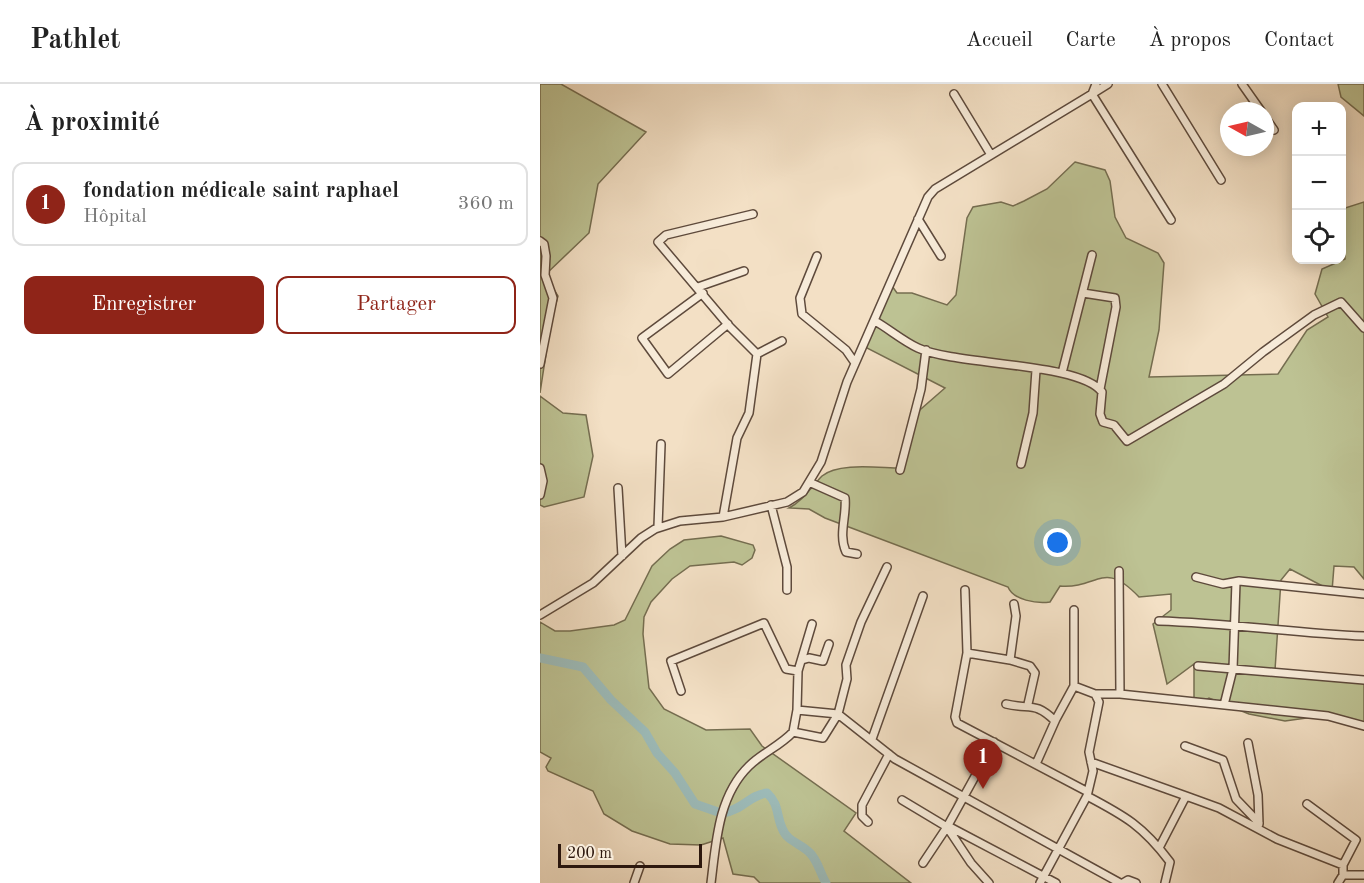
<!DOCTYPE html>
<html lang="fr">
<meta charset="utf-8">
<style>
body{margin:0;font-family:"Old Standard TT",serif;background:#f6f6f6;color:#222}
.controls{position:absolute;right:18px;top:18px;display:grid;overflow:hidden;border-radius:12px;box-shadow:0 3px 15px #0003}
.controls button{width:54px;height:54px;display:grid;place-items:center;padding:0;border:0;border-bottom:2px solid #e0e0e0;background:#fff;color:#222;font:30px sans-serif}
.compass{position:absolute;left:680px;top:18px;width:54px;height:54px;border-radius:50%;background:#fff;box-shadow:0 3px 15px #0003;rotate:278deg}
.scale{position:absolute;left:18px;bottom:15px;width:144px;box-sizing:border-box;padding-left:6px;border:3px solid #2d180e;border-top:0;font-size:16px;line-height:21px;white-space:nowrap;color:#2d180e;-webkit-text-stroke:4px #f7ebd9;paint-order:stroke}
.you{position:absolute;left:518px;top:459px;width:21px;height:21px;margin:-15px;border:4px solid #fff;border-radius:50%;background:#1a73e8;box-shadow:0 0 0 9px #1a73e833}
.badge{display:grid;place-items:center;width:39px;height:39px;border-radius:50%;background:#8f2418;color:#fff;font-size:20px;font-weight:700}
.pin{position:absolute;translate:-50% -50px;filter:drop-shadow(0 2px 3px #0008)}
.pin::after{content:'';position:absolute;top:32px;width:21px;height:18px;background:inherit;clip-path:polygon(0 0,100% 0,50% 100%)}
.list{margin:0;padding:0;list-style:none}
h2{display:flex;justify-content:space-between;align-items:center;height:78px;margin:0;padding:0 24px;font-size:26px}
h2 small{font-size:20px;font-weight:400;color:#767676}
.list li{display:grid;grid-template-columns:39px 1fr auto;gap:18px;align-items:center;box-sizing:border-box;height:84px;margin:0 12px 12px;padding:0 12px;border:2px solid #e0e0e0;border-radius:12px}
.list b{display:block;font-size:22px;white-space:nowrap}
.list p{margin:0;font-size:20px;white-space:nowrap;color:#767676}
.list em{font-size:20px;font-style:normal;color:#767676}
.actions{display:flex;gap:12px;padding:18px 24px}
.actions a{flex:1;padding:14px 0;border:2px solid #8f2418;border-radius:12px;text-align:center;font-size:21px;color:#8f2418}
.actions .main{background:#8f2418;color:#fff}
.icon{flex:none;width:33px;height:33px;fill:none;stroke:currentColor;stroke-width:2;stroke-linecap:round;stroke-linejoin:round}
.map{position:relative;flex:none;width:824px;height:799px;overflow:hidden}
header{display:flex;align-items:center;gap:36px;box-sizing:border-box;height:84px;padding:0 30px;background:#fff;border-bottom:2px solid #e0e0e0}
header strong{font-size:28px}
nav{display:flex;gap:33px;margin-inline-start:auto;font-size:21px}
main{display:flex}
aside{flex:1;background:#fff}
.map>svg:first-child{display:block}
.green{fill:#bdc293;stroke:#756d50;stroke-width:1.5}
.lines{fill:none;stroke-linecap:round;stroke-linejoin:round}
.river{stroke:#9dbcba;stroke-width:9}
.minor-casing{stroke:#5e4a3c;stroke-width:10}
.minor{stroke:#f7ebd9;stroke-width:7}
</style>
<header>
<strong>Pathlet</strong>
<nav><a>Accueil</a><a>Carte</a><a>À propos</a><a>Contact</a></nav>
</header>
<main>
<aside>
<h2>À proximité<small></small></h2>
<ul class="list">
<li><span class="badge">1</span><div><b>fondation médicale saint raphael</b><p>Hôpital</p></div><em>360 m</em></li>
</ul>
<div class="actions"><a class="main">Enregistrer</a><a>Partager</a></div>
</aside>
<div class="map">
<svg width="824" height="799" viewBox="0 0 824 799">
<rect width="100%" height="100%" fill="#f3e0c5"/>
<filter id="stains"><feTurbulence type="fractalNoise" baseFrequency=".00333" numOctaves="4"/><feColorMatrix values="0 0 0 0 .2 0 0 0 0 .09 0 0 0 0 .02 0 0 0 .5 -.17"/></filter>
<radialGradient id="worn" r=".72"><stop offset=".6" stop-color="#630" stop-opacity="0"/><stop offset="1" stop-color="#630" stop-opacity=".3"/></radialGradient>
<path class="green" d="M 0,0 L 21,0 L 106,48 L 58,100 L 49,149 L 5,191 L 18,212 L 11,237 L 0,309 Z
M 798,0 L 824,0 L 824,32 L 801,13 Z
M 535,78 L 565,86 L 570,97 L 575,133 L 586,154 L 618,169 L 624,179 L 619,246 L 609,293 L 738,290 L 767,246 L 788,233 L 775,210 L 782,185 L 805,175 L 802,125 L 824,118 L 824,495 L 814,483 L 794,482 L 792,507 L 750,485 L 741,496 L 735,586 L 824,596 L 824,643 L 781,632 L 745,637 L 709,630 L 669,614 L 657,621 L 654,618 L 654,580 L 627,600 L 613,540 L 631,526 L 631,510 L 599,513 C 563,475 559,505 520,502 L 510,518 C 497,520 473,516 468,503 L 285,434 L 269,425 L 249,424 C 263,417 271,403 282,392 C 298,378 340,384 360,384 L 373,332 L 405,304 L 323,262 L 352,202 L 357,209 L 372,209 L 407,221 L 416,211 L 427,134 L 433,123 L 461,118 L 473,122 L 484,117 L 507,105 Z
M 0,312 L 23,329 L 46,331 L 53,372 L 44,413 L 4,423 L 0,421 Z
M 181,452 L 213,461 L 215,466 L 212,474 L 202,481 L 194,478 L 150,482 L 132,495 L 111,518 L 104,533 L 103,550 L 109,604 L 124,625 L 166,646 L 210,645 L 222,662 L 316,729 L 304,747 L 371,799 L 220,799 L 214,793 L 193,790 L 183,754 L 161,761 L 130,760 L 92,747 L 64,730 L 53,707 L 8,687 L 6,683 L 11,674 L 0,668 L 0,538 L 15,547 L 30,547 L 74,541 L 85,536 L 112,482 L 130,465 L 144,456 Z"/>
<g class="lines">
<path class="river" d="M 0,574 L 43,583 L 71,616 L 105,648 L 117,669 L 135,689 L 155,720 L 181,729
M 183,729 C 203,726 209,711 227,709 C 239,720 236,730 242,744 C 247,758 261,759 270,769 C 278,777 280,789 286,799"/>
<g class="minor-casing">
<path id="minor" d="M 568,0 L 552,10 L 631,136
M 622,0 L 681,96
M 702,0 L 721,27
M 414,10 L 451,71
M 725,33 L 734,46
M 378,135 L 401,172
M 0,157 L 4,160 L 6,172 L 5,191 L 13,214 L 0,280
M 277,172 L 260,214 L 262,230 L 306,266 L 315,279
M 158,203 L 204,187
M 163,209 L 102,254 L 128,290 L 188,240
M 543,209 L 575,214 L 576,223 L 560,305
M 335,237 C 349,245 363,257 378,264 C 417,282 539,278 562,308 L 560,330 L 563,338 L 574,341 L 587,357 L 684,300 L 723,268 L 774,231 L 801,218 L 824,244
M 217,270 L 242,257
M 522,289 L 552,171
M 481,380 L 493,329 L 496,286
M 0,384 L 3,397 L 0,411
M 360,386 L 381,305 L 386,266
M 269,398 L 305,414 C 307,432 298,450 306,468 L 317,470
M 78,404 L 82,472
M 231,421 L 247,483 L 247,506
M 183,433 L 197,354 L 209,329 L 217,270 L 190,243 L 118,158 L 126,151 L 213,130
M 118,443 L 121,360
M 579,487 L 580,610 L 788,632 L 824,642
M 656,493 L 683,500 L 699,497 L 824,510
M 425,506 L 427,569 L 415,633 L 417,639 L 548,708 L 547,712 C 585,732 603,742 630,778 L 625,799
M 0,531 L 53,499 L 101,454 L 115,445 L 140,437 L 183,433 L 247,418 L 263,408 L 281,378 L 307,298 L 388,113 L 395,105 L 552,10 L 556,0
M 619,537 C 688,539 755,549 824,552
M 427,569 L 470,576 L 490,582 L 495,589 L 488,620
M 262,576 L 269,574 L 283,577 L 289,560
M 470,576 L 476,532 L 474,520
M 658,582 L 824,596
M 534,602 L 555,610 L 559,618 L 549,668 L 553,687 L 548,708
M 141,607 L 131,577 L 224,539 L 246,585 L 258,587
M 555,610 L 580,610
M 466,620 C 490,626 495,617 515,637
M 684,621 L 693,585 L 696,498
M 257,626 L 298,630 L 355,675 L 580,799
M 253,648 L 283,654 L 298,630 L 307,595 L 306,581 L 321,538 L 347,483
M 332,655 L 383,512
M 708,659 L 718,711 L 719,740
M 645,662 L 683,676 L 696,715 L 719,739
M 551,678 L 646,712 L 619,764
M 496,680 L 516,635 L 534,602 L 534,526
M 646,712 L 679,724 L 737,755 L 803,781 L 803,791 L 798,799
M 362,716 L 407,743 L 383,779
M 767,720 L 816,756 L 803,781
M 328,738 L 322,732 L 322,721 L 349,670
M 408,742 L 516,799
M 803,791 L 824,791
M 94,799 L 100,782
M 171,799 C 176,759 178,712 209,682 C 222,669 240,662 253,648 L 257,626 L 258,587 L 272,540
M 449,799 L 431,779 L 407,743 L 454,658
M 500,799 L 547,712
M 583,799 L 588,796 L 596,799"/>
</g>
<use href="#minor" class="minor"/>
</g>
<rect width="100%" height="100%" filter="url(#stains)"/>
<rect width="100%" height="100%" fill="url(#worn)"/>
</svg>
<div class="controls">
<button>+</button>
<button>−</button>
<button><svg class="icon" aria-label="locate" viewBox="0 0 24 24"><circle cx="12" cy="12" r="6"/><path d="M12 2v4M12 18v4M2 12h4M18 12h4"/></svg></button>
</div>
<svg class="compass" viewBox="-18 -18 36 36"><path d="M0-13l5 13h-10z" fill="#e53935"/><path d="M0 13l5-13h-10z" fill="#767676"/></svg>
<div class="scale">200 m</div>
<div class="you"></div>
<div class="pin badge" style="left:443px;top:705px">1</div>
</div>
</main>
